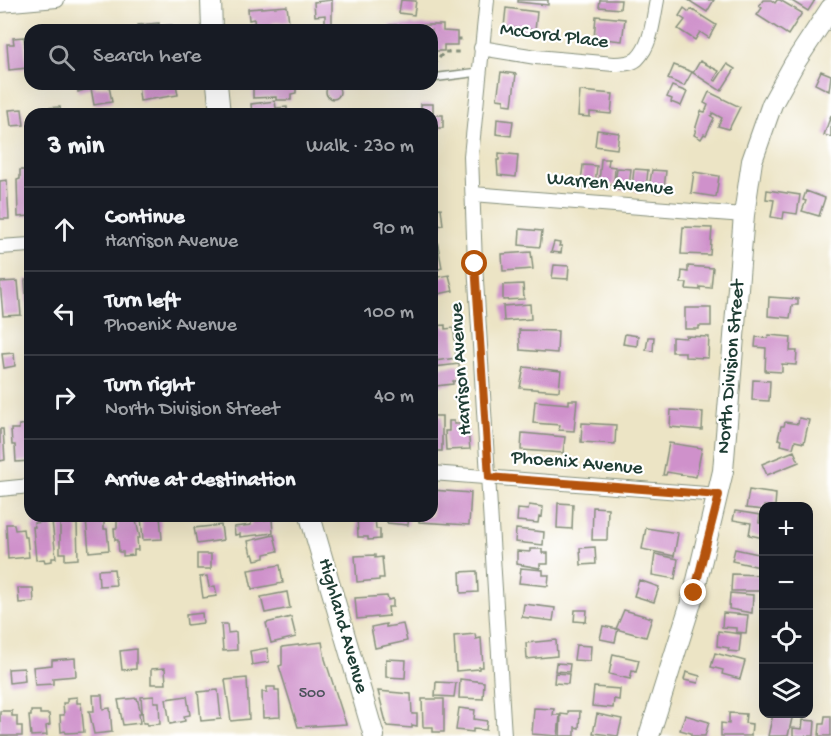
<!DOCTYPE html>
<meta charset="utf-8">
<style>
body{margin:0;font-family:"Gochi Hand",sans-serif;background:#242831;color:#f1f3f6}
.controls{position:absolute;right:18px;bottom:18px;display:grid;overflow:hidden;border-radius:12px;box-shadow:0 6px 24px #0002}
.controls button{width:54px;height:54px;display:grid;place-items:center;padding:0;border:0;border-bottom:2px solid #363941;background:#171b24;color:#f1f3f6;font:30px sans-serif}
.stop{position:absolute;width:18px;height:18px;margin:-14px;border:4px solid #b45309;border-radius:50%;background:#fff}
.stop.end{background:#b45309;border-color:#fff;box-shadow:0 2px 6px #0008}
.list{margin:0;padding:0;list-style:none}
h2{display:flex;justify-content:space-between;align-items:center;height:78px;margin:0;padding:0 24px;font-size:26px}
h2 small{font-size:20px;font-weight:400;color:#9ea1a6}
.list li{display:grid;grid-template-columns:39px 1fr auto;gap:18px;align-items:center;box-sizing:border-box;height:84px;padding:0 24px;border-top:2px solid #363941}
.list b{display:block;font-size:22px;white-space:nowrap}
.list p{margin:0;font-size:20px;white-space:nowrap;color:#9ea1a6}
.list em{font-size:20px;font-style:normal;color:#9ea1a6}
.icon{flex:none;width:33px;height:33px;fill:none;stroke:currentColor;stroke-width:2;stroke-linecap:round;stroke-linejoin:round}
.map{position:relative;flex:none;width:831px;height:736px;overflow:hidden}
.search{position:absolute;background:#171b24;box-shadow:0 6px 24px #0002;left:24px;top:24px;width:414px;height:66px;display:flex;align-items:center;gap:15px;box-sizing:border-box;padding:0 21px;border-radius:18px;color:#9ea1a6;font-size:22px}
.panel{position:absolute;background:#171b24;box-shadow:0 6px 24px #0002;left:24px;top:108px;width:414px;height:414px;border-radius:18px}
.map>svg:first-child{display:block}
.building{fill:#cf91cb}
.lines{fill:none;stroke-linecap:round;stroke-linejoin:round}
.lane-casing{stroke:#86907c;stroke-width:10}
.street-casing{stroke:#86907c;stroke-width:16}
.secondary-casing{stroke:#86907c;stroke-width:22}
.path{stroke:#86907c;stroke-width:3;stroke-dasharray:4.5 4.5;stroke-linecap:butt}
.lane{stroke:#fff;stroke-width:7}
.street{stroke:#fff;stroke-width:14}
.secondary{stroke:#fff;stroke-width:20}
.route{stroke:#b45309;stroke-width:8}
.labels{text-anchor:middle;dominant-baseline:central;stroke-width:4.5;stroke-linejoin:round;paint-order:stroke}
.number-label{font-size:16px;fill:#4b525a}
.street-label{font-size:20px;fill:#1f3d34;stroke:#fff}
</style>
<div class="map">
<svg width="831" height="736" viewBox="0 0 831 736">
<rect width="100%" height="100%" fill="#fff"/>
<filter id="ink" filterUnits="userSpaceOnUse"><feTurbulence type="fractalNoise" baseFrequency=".0167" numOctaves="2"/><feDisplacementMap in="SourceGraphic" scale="12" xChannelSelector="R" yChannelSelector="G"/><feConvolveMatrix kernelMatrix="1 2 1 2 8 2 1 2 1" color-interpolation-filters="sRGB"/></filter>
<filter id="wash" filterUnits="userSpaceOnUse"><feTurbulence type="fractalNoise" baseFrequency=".008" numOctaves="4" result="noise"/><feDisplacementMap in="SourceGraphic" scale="24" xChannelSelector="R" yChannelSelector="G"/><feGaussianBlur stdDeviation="1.35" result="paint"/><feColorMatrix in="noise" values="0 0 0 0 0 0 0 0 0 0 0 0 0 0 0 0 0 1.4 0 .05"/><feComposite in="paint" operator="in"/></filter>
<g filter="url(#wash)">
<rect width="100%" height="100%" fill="#ece4c5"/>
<g id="blocks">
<path class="building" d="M 332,0 L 332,24 L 325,24 L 325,15 L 315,16 L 314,2 Z
M 401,0 L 416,1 L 414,15 L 399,13 Z
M 518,0 L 548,0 L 548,5 L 518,2 Z
M 600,0 L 621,0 L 620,9 L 599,7 Z
M 688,0 L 714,0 L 707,12 Z
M 763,0 L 771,0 L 775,3 L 777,0 L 780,0 L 802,13 L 788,35 L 757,15 L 762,8 L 759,6 Z
M 790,0 L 815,0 L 808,11 Z
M 287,6 L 289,22 L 272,23 L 273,28 L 255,29 L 254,19 L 249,20 L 248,9 Z
M 506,8 L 537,12 L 535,30 L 504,27 Z
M 684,8 L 689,12 L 691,9 L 716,25 L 709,38 L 700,32 L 695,40 L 678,29 L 685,20 L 679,16 Z
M 596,16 L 625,19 L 622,41 L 594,38 Z
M 159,23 L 159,26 L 172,25 L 173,30 L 139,30 L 138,25 Z
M 390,25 L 443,25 L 443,31 L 457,32 L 457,45 L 444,45 L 444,51 L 432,51 L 432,30 L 390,30 Z
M 24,37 L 27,68 L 9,70 L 7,44 L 14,44 L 13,38 Z
M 700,61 L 719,71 L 714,80 L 716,81 L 727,64 L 735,69 L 721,91 L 693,73 Z
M 674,65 L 692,72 L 684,86 L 668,79 Z
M 821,71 L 831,75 L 829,91 L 815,84 Z
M 501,72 L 516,74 L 512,105 L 504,104 L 504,100 L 497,99 Z
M 77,84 L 95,84 L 95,88 L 109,86 L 112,102 L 94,105 L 91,88 L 78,92 Z
M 138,84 L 176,84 L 178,95 L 140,101 Z
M 253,84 L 277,84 L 277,87 L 296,85 L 296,93 L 291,94 L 291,100 L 276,100 L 276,97 L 253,98 Z
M326 92a7 7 0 1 1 14 0a7 7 0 1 1-14 0Z
M 672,86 L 687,92 L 681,106 L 671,102 L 672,99 L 667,97 Z
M 580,91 L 613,94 L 611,114 L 590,112 L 590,117 L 578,116 Z
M 709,92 L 740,107 L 729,129 L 718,126 L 722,118 L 713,113 L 711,116 L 714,118 L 706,135 L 704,134 L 701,139 L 694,135 L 696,130 L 695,130 L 701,111 L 705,112 L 708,105 L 704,103 Z
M 275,101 L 276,108 L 287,107 L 287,114 L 252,114 L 251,104 Z
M 421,104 L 433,104 L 433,114 L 421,114 Z
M 60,107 L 61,114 L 47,114 L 46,108 Z
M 22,109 L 24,125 L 11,126 L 9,110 Z
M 432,115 L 443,115 L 443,128 L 432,128 Z
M 831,115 L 831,137 L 824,135 Z
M 497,119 L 513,121 L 511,136 L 496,134 Z
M 597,130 L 619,133 L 617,149 L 595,146 Z
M 499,153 L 518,155 L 516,177 L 498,175 L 497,160 L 499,160 Z
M 601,159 L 609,159 L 608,166 L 615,167 L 614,185 L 609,185 L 609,189 L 600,188 L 601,184 L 599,184 Z
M 583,165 L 597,166 L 595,185 L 593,185 L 592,188 L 583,187 L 583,184 L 581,183 Z
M 617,168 L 631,169 L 629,188 L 626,187 L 626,190 L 618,190 L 618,187 L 615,186 Z
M 634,169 L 648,170 L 646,189 L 644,188 L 643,192 L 635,191 L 635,187 L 632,187 Z
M 20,170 L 30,170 L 30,216 L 18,217 L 17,180 L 20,179 Z
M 652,170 L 666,171 L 664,189 L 660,189 L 660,193 L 652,192 L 653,188 L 649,188 Z
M 694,172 L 719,176 L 716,197 L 691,193 Z
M 7,180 L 9,219 L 0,219 L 0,181 Z
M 767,190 L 800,195 L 797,214 L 784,212 L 783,219 L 771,217 L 774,200 L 766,199 Z
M 806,191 L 825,198 L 819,216 L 802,211 L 806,201 L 803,200 Z
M 441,208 L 443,225 L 432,227 L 432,209 Z
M 683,227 L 712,228 L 710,255 L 681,254 Z
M 520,229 L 542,231 L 540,247 L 519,245 Z
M 437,240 L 442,268 L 432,271 L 432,241 Z
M 554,242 L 560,243 L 559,246 L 562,246 L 561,253 L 551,252 Z
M 531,252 L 533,269 L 503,271 L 502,254 Z
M 554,265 L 569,266 L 568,279 L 552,278 Z
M 688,266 L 713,268 L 711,288 L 700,287 L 700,290 L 686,289 L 687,283 L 681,283 L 682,271 L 688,272 Z
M 449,275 L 453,291 L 433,295 L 432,278 Z
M 30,279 L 30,310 L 27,310 L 25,280 Z
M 18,281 L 21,315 L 3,316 L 0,282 Z
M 523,284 L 524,299 L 503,300 L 503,285 Z
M 769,297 L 798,299 L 798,305 L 792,305 L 790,318 L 768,316 Z
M 530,304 L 531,319 L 504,321 L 503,306 Z
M 685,308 L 711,308 L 711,326 L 699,326 L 699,329 L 685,329 Z
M 445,325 L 445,329 L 454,328 L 456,358 L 435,361 L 434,326 Z
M 519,330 L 558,331 L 557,353 L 520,350 Z
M 625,334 L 638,336 L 637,346 L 623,344 Z
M 769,335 L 791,337 L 790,351 L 797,351 L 796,365 L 782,364 L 782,372 L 765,371 L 766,348 L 755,347 L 756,337 L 768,338 Z
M 686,336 L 709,337 L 708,358 L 685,357 L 685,352 L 672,352 L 672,337 L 686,338 Z
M 648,337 L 654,337 L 653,351 L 646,350 Z
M 14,353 L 15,366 L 4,368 L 2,354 Z
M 459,364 L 460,381 L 453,381 L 453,384 L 436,386 L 434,367 Z
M 524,367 L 561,371 L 559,391 L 520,388 Z
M 753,380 L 770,381 L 769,401 L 752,400 Z
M 569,400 L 577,400 L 574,431 L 559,430 L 560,425 L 533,423 L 535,401 L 569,404 Z
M 671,410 L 703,412 L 702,430 L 670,427 Z
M 432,416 L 442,416 L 442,451 L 432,451 Z
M 799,418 L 809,420 L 804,443 L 795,441 L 793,448 L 781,445 L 782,440 L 778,439 L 781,426 L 784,426 L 785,422 L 798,424 Z
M 449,421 L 454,421 L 454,424 L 462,424 L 462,430 L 468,430 L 470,449 L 446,450 L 445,431 L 449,431 Z
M 582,423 L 616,425 L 615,444 L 581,442 Z
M 30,424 L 30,461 L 16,462 L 15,445 L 12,445 L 11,429 L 19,429 L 19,425 Z
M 0,429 L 3,429 L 5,460 L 0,461 Z
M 522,433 L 565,437 L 563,453 L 521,450 Z
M 669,443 L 702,448 L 696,477 L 667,472 L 666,475 L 663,475 Z
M 794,451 L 799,462 L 767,475 L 762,464 Z
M 432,490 L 471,493 L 469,525 L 419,522 L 419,516 L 432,516 Z
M 749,490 L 776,494 L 775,506 L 764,506 L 764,510 L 746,508 Z
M 558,503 L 573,504 L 572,529 L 557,528 Z
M 529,505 L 543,507 L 542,517 L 539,516 L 538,523 L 517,521 L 518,509 L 528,510 Z
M 593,507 L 608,508 L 607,540 L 592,540 Z
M 735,511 L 760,515 L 759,523 L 764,524 L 764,538 L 749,535 L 751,523 L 733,520 Z
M 117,516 L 135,516 L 140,538 L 137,538 L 138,550 L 134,550 L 134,555 L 123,556 L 123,552 L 119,552 L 118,540 L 115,540 L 114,528 L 117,528 Z
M 141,516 L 160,516 L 162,539 L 143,540 Z
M 357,516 L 375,516 L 376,529 L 380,529 L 380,539 L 368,540 L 368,537 L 358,537 Z
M 388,516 L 409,516 L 408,525 L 387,523 Z
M 94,518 L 94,522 L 104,521 L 104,529 L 107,529 L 109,550 L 89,552 L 86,519 Z
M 272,519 L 273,533 L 240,537 L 240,534 L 235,535 L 234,527 L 251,525 L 251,521 Z
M 52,521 L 56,558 L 52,558 L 52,561 L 45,562 L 44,559 L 36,560 L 33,527 L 35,527 L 34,523 Z
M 60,522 L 77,524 L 78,559 L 65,560 L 65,553 L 60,553 Z
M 6,524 L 14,524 L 15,530 L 23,529 L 24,537 L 27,537 L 29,557 L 8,559 Z
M 221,525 L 223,540 L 197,544 L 194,528 Z
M 646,528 L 678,533 L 674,556 L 642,549 Z
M 516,529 L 544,532 L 543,545 L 515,542 Z
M 274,535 L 278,551 L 265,554 L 265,558 L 255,560 L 253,554 L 251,555 L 248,541 Z
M 595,547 L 596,564 L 581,565 L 580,548 Z
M 530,549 L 542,549 L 542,553 L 548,553 L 548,564 L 540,564 L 540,568 L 517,564 L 517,551 L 530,552 Z
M 735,549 L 763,555 L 760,567 L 732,561 Z
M 197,554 L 211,554 L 211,569 L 197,569 Z
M 655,554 L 678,559 L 675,579 L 652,575 Z
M 375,555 L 375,558 L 382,557 L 384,578 L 379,578 L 379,580 L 357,582 L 355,556 Z
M 280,565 L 283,583 L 252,589 L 248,570 Z
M 521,568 L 543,570 L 543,575 L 549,575 L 548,586 L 519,583 Z
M 114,569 L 116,585 L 99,586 L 98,570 Z
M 477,571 L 478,592 L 461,593 L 460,572 Z
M 732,574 L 764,575 L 764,591 L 731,591 Z
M 207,576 L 209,587 L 215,586 L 217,596 L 203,598 L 200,577 Z
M 639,580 L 659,587 L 654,602 L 634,596 Z
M 18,588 L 33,588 L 34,602 L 19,603 Z
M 287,592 L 290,608 L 265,613 L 261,597 Z
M 730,593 L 753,595 L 752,613 L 729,609 Z
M 387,596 L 388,600 L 393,599 L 393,607 L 388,607 L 389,616 L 357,619 L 355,598 Z
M 524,604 L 555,608 L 553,621 L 522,617 Z
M 575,610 L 587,610 L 586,622 L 574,621 Z
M 624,610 L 652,618 L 646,637 L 616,629 Z
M 202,613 L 203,623 L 187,625 L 186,615 Z
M 723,613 L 748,615 L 746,633 L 736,632 L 736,628 L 722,627 Z
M 291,617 L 296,637 L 271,643 L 266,623 Z
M 221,624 L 227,624 L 228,633 L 236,632 L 237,650 L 223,651 Z
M 386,624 L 386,627 L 403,624 L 407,641 L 375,648 L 371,627 Z
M 603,626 L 618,629 L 615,642 L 600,639 Z
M 718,631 L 741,634 L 739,652 L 728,651 L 729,648 L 717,646 Z
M 475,634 L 476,639 L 481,638 L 483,667 L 479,667 L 479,669 L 456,671 L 454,636 Z
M 556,640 L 557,656 L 527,659 L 526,643 Z
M 322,642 L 325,659 L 346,724 L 298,727 L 279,666 L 282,665 L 282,647 Z
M 576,645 L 591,646 L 590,661 L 574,660 Z
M 267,648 L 269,662 L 252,665 L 250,651 Z
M 136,649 L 136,669 L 122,670 L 120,651 Z
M 715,653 L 745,661 L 740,679 L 722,674 L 723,670 L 711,667 Z
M 613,654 L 639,660 L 636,672 L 632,671 L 630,679 L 609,674 Z
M 75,658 L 76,676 L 53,678 L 53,684 L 35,685 L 33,667 L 52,665 L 52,660 Z
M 386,659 L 406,660 L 405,678 L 386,677 Z
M 556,663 L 570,664 L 569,672 L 555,671 Z
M 24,668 L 25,681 L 9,683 L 8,669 Z
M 165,668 L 166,684 L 151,684 L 151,669 Z
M 686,672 L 700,676 L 698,683 L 684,680 Z
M 555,673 L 569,674 L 568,684 L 554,683 Z
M 247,678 L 249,719 L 231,721 L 225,680 Z
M 460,679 L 484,682 L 483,699 L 459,698 Z
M 436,682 L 456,683 L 454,697 L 435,696 Z
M 267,687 L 275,687 L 275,690 L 279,690 L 280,717 L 263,718 L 262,692 L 267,692 Z
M 594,687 L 620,689 L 619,700 L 614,699 L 613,708 L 592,706 Z
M 218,690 L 221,719 L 201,721 L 198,692 Z
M 378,691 L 411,694 L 412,714 L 417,714 L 417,726 L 412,725 L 412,728 L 387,726 Z
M 93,695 L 102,695 L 103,709 L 110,708 L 112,732 L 94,734 L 89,711 L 94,711 Z
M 154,696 L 154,702 L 159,702 L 160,724 L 147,725 L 147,723 L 143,723 L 141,697 Z
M 187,696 L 190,715 L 184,716 L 185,721 L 170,724 L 166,699 Z
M 77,697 L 77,703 L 81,703 L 84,732 L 66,733 L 65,731 L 61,732 L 60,715 L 64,715 L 63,703 L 67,703 L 67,698 Z
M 137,698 L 141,713 L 139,713 L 140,723 L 123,725 L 118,700 Z
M 422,699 L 444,699 L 444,732 L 433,732 L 433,727 L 423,727 Z
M 459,708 L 475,710 L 474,719 L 487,721 L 486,730 L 473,729 L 473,732 L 456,730 Z
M 534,708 L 554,709 L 553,715 L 560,715 L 558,736 L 532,734 Z
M 0,711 L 12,711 L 12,716 L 17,716 L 17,726 L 22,726 L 22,736 L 0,736 Z
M 31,711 L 40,711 L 40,714 L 49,714 L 50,725 L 46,726 L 47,735 L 31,736 L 29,716 L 31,716 Z
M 568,711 L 580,711 L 579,728 L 575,727 L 575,736 L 560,736 L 561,714 L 568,715 Z
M 729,713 L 746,714 L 745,723 L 752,724 L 751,736 L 721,736 L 721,723 L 729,724 Z
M 597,714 L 622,719 L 618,736 L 593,733 Z
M 773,714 L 793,714 L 788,736 L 768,736 Z
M 685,715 L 709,722 L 705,736 L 691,736 L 691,733 L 680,730 Z
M 825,716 L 831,716 L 831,736 L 819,736 L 820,724 L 824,724 Z
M 803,720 L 815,721 L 814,736 L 793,736 L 793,728 L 802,729 Z"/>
</g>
</g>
<g filter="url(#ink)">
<use href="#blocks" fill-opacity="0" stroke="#86907c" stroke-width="1.5"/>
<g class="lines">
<g class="lane-casing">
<path id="lane" d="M 432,78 L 479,72"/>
</g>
<g class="street-casing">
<path id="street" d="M 487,0 L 471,156 L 475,264 L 504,736
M 0,5 L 57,0
M 481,48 L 536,57 L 614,64 C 622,64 631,64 637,59 C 652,44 653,19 657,0
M 473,194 L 744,215
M 0,247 L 30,245
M 432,473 L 719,495
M 0,489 L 30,486"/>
</g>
<g class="secondary-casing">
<path id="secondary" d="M 211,0 L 212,30
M 217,84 L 220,114
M 310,516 L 374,736
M 649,736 L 694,593 L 723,471 L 744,215 L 752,161 L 772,104 L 794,64 L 831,8"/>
</g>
<path class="path" d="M 457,39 L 464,39
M 432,62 L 436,62 L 444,52 L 463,52"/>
<use href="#lane" class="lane"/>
<use href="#street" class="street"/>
<use href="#secondary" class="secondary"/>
</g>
</g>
<g class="lines" filter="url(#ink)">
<path class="route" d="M 475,264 L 489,477 L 719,495 L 694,593"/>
</g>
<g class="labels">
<g class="number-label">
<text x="312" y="694">500</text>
</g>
<g class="street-label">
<text transform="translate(554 37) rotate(7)">McCord Place</text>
<text transform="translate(610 185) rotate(5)">Warren Avenue</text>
<text transform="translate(732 367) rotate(-85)">North Division Street</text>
<text transform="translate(462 369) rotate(-94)">Harrison Avenue</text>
<text transform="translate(577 464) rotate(5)">Phoenix Avenue</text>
<text transform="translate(342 626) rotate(74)">Highland Avenue</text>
</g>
</g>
</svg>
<div class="controls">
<button>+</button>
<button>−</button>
<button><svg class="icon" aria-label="locate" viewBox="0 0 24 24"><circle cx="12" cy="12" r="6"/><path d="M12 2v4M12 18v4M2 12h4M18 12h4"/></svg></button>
<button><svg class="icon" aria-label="layers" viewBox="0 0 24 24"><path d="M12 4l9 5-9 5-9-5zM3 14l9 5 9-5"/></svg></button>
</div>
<div class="stop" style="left:475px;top:264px"></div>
<div class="stop end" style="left:694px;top:593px"></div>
<div class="search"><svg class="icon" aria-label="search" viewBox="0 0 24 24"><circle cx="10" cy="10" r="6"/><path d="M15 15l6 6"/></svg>Search here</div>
<section class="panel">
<h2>3 min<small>Walk · 230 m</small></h2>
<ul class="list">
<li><svg class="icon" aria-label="ahead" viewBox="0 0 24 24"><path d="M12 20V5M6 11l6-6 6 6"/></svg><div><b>Continue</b><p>Harrison Avenue</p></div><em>90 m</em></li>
<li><svg class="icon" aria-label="left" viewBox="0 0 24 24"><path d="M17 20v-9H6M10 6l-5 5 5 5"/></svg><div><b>Turn left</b><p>Phoenix Avenue</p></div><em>100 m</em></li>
<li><svg class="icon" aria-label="right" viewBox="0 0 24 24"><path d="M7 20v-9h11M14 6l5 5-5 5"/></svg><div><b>Turn right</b><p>North Division Street</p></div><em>40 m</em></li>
<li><svg class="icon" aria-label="arrive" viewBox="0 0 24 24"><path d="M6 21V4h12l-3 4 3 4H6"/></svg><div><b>Arrive at destination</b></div></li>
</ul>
</section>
</div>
